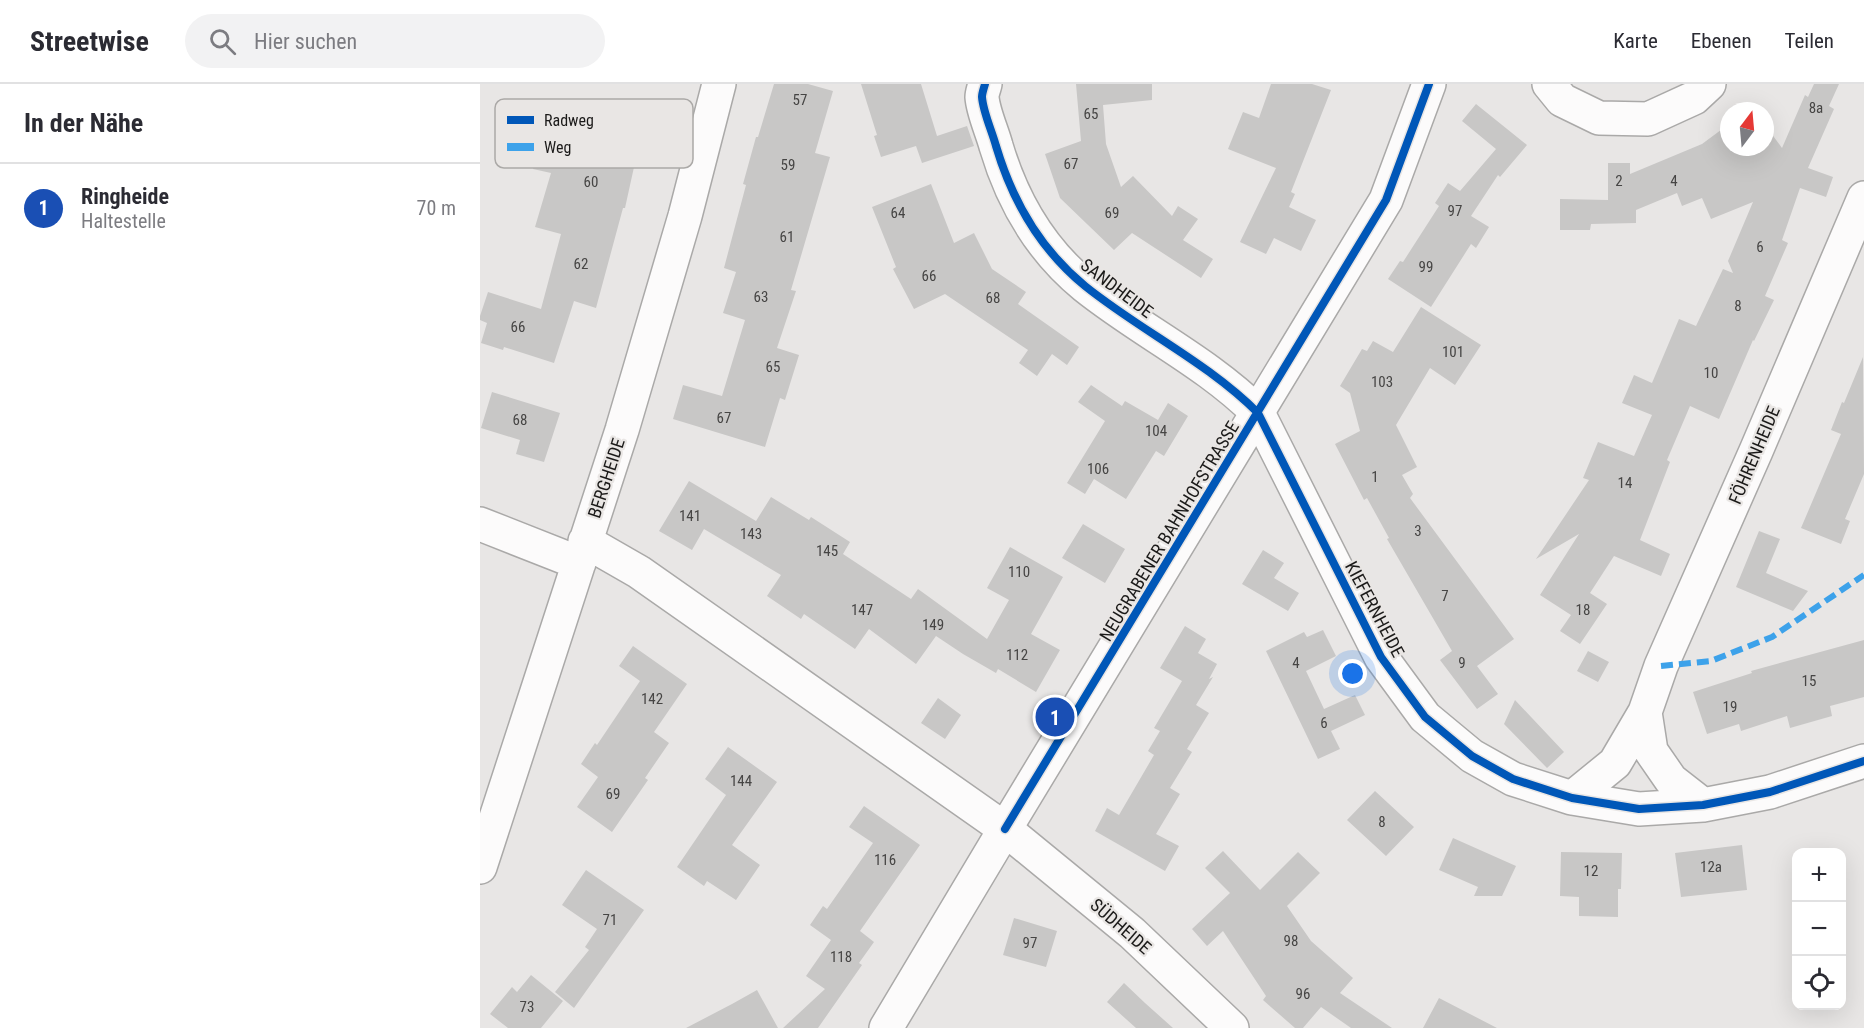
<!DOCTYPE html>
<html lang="de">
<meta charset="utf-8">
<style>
body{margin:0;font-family:"Roboto Condensed",sans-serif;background:#f2f2f3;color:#2b2b33}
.controls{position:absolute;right:18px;bottom:18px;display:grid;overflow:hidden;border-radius:12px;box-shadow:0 6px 24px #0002}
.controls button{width:54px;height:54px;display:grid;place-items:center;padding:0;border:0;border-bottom:2px solid #e1e1e2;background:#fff;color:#2b2b33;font:30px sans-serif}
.compass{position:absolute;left:1240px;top:18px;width:54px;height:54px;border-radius:50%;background:#fff;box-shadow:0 6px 24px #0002;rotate:16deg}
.you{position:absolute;left:873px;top:590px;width:21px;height:21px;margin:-15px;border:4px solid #fff;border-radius:50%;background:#1a73e8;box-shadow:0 0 0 9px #1a73e833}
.badge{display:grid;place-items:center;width:39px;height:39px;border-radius:50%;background:#636160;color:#fff;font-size:20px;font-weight:700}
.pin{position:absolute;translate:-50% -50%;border:3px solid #fff;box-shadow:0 2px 6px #0006}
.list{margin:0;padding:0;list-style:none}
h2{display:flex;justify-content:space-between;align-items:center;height:78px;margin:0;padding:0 24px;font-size:26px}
h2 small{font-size:20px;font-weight:400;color:#7c7c81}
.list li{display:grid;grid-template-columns:39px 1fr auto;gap:18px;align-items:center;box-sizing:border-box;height:90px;padding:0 24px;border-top:2px solid #e1e1e2}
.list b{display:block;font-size:22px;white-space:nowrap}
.list p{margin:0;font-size:20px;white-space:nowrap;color:#7c7c81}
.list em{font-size:20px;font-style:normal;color:#7c7c81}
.icon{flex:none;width:33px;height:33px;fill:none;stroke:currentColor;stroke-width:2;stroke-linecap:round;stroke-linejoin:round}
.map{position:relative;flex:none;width:1384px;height:944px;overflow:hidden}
header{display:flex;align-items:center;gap:36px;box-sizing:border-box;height:84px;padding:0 30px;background:#fff;border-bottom:2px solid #e1e1e2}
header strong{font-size:28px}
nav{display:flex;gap:33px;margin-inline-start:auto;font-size:21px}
.search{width:420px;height:54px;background:#f2f2f3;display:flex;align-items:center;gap:15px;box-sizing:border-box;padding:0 21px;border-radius:33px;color:#7c7c81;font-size:22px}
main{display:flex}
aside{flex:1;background:#fff}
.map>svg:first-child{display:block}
.building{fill:#c8c7c6}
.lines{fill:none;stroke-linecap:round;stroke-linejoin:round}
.minor-casing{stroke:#aaa9a8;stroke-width:36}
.tertiary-casing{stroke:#aaa9a8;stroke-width:36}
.minor{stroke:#fcfbfb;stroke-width:33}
.tertiary{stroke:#fcfbfb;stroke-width:33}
.quiet{stroke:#3da2ea;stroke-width:6;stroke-dasharray:12 6;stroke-linecap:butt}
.cycleway-casing{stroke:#e9e6e4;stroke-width:11}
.cycleway{stroke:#0057b8;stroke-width:8}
.labels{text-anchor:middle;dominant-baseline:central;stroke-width:4.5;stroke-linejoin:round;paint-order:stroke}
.number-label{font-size:15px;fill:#464544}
.street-label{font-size:18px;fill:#1b1a19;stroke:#e9e6e4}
.key{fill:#e9e6e4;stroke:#aba9a7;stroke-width:1.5}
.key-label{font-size:16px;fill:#1b1a19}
</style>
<header>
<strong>Streetwise</strong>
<div class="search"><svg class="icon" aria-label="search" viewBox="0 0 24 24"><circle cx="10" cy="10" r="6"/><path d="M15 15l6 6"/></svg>Hier suchen</div>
<nav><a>Karte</a><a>Ebenen</a><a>Teilen</a></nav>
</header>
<main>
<aside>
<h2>In der Nähe<small></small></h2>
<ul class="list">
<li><span class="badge" style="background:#1a4fb4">1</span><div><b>Ringheide</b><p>Haltestelle</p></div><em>70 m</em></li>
</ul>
</aside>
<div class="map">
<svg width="1384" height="944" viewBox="0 0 1384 944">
<rect width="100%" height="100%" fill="#e8e6e5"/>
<path class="building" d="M 294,0 L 328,0 L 353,7 L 335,69 L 350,73 L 311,206 L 316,207 L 297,264 L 319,271 L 305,316 L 300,314 L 285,363 L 193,335 L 203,301 L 242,312 L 265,236 L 243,229 L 256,188 L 244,184 L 266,101 L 263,100 L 276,53 L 278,53 Z
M 381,0 L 441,0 L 457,52 L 487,42 L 494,62 L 442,79 L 436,62 L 401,73 L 394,52 L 397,51 Z
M 596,0 L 672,0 L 672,16 L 623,21 L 626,60 L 641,103 L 653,92 L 692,132 L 698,122 L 718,135 L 703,156 L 733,175 L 721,194 L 652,149 L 634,166 L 580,114 L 565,70 L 601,57 Z
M 791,0 L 832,0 L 851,6 L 811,108 L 815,110 L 809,123 L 836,136 L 821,167 L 794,154 L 786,170 L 760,158 L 796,84 L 748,65 L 763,28 L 779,34 Z
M 1334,0 L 1359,0 L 1349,22 L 1354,25 L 1328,84 L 1353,93 L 1346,113 L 1320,104 L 1302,156 L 1308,159 L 1285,212 L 1294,216 L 1274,257 L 1273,256 L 1239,335 L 1210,322 L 1187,376 L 1190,378 L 1160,456 L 1190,470 L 1181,492 L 1134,472 L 1110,509 L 1127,520 L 1100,560 L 1080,547 L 1091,531 L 1060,511 L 1099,450 L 1056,475 L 1109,396 L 1103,394 L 1118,358 L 1154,372 L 1172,331 L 1142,319 L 1154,291 L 1172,299 L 1199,235 L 1216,242 L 1243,185 L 1253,189 L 1248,177 L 1273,118 L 1231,135 L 1222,114 L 1202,122 L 1197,109 L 1156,126 L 1156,139 L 1111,140 L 1110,146 L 1080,146 L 1080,115 L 1128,116 L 1128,79 L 1150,79 L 1150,90 L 1222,60 L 1249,40 L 1249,63 L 1285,63 L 1285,41 L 1302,64 L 1325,11 L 1328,13 Z
M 996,20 L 1047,61 L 1020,93 L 1018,91 L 991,132 L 1009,143 L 996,164 L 991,160 L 951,223 L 908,195 L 920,177 L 923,178 L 959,122 L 955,119 L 968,99 L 980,107 L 1016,65 L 982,37 Z
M 61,51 L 156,74 L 145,124 L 143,124 L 116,224 L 94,217 L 74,279 L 24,263 L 23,266 L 1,259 L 7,239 L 0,236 L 0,232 L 8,208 L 61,225 L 81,150 L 55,143 L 71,89 L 53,85 Z
M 451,100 L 474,159 L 494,149 L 512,185 L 546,208 L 538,220 L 599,263 L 587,281 L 572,270 L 557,292 L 539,279 L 548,266 L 465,210 L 434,225 L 413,185 L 416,183 L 392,123 Z
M 941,223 L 1001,261 L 975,301 L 950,284 L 916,341 L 937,383 L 922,391 L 933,410 L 930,414 L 1034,555 L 997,582 L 1018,610 L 997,625 L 960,576 L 972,567 L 907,455 L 909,454 L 887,414 L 884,416 L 855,360 L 880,347 L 870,309 L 860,302 L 882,265 L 887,267 L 893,257 L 913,268 Z
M 1383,273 L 1384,390 L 1365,435 L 1370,437 L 1361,460 L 1321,444 L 1361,350 L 1351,346 L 1362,318 L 1364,319 Z
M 611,301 L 642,322 L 645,317 L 678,336 L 688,319 L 708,332 L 684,372 L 676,367 L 646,415 L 614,395 L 605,410 L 587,399 L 625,337 L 598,318 Z
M 12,308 L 80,329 L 64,378 L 36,370 L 40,356 L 1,344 Z
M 209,397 L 276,437 L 291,413 L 329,436 L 331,433 L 370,458 L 363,470 L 431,515 L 438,505 L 507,555 L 529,516 L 507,504 L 530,463 L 583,493 L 551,550 L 580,566 L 556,608 L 518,585 L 516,589 L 483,570 L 456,552 L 436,580 L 389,545 L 375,565 L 324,530 L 321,535 L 287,512 L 301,491 L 224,445 L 212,466 L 179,447 Z
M 603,440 L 645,465 L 625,499 L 582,474 Z
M 1279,447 L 1300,455 L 1286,489 L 1328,507 L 1313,527 L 1256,503 Z
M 783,466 L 804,479 L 794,494 L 819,509 L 808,527 L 762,500 Z
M 705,542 L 726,555 L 718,569 L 737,580 L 729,595 L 733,593 L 716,621 L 729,629 L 707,665 L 712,668 L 690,704 L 700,710 L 676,750 L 699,762 L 685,787 L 615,747 L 627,724 L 639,731 L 674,671 L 668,667 L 680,647 L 674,644 L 702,597 L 680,584 Z
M 843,546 L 856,572 L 826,587 L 844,625 L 875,611 L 885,631 L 851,647 L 860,665 L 838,675 L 786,567 L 824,548 L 827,553 Z
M 1384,556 L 1384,613 L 1350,622 L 1352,632 L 1310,644 L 1307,632 L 1261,647 L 1259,640 L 1227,650 L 1213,608 L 1272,589 L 1271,587 Z
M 153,562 L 207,600 L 174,648 L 189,659 L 165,694 L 168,696 L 132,748 L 97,723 L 118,693 L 101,680 L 115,659 L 117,661 L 160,597 L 139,582 Z
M 1108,567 L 1129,578 L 1118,598 L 1097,587 Z
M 458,614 L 481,631 L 465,655 L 441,639 Z
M 1035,616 L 1084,668 L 1067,684 L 1024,640 Z
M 248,663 L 297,698 L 252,761 L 280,781 L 256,816 L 227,797 L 224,802 L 197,783 L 246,711 L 225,695 Z
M 895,707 L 934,743 L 906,772 L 867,736 Z
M 384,722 L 440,761 L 380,847 L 394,858 L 379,879 L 382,881 L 338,944 L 303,944 L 345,905 L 326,892 L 351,856 L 330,841 L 343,822 L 347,825 L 393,759 L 369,743 Z
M 973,754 L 1036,782 L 1022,812 L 994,812 L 998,803 L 959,786 Z
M 1262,761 L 1267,806 L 1201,813 L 1195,769 Z
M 743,767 L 780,806 L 818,768 L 840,789 L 807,822 L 831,857 L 873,894 L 860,909 L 912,944 L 871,944 L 841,923 L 823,944 L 815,944 L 783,916 L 786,912 L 743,847 L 727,862 L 712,845 L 750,809 L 725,784 Z
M 1081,768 L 1142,769 L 1141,805 L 1138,805 L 1138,833 L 1099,832 L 1099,813 L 1080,812 Z
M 106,786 L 164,826 L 94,924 L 75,908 L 109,866 L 105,863 L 117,845 L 82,821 Z
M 534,834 L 577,847 L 566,883 L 523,871 Z
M 51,891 L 83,917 L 61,944 L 28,944 L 10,930 L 32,903 L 37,908 Z
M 644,899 L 665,919 L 693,944 L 656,944 L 627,918 Z
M 277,906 L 298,944 L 206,944 L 252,920 Z
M 959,914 L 1017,944 L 943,944 Z"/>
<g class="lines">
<g class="minor-casing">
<path id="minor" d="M 505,0 C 504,4 502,9 502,13 C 503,28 512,47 516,62 C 532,116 561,166 605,202 C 661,247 727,278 778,329 L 901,573 L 945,633 L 992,672 L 1033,695 L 1092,714 L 1159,725 L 1223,721 L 1290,708 L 1384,677
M 1069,0 L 1082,16 L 1119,34 L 1168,35 L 1214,14 L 1229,0
M 0,440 L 99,479
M 105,457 L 159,488 L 525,745 L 652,849 L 752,944
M 1165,628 L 1171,667 L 1191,696 L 1223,721
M 1092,714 L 1135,679 L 1165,628 L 1181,582 L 1276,367 L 1384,114
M 0,783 L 142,346 L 205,132 L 239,0
M 406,944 L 525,745"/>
</g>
<g class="tertiary-casing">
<path id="tertiary" d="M 525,745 L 906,116 L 949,0"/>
</g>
<use href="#minor" class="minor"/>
<use href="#tertiary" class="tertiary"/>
<path class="quiet" d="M 1181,582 L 1231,577 L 1292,553 L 1384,491"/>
<g class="cycleway-casing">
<path id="cycleway" d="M 505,0 C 504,4 502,9 502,13 C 503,28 512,47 516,62 C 532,116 561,166 605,202 C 661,247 727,278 778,329 L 901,573 L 945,633 L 992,672 L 1033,695 L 1092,714 L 1159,725 L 1223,721 L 1290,708 L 1384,677
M 525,745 L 906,116 L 949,0"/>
</g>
<use href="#cycleway" class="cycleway"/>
</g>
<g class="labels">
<g class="number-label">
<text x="320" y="16">57</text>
<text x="1336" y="24">8a</text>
<text x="611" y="30">65</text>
<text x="591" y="80">67</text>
<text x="308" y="81">59</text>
<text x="1139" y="97">2</text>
<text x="1194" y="97">4</text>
<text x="111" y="98">60</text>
<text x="975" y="127">97</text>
<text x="418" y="129">64</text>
<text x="632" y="129">69</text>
<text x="307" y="153">61</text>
<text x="1280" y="163">6</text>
<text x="101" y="180">62</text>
<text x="946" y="183">99</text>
<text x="449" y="192">66</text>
<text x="281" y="213">63</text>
<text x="513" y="214">68</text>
<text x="1258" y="222">8</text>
<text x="38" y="243">66</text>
<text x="973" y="268">101</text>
<text x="293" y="283">65</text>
<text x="1231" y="289">10</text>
<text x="902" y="298">103</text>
<text x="244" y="334">67</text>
<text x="40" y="336">68</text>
<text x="676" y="347">104</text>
<text x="618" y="385">106</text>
<text x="895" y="393">1</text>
<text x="1145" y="399">14</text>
<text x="210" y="432">141</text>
<text x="938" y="447">3</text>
<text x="271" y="450">143</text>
<text x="347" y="467">145</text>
<text x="539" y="488">110</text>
<text x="965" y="512">7</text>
<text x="382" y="526">147</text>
<text x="1103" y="526">18</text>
<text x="453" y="541">149</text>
<text x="537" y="571">112</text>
<text x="816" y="579">4</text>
<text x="982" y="579">9</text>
<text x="1329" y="597">15</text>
<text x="172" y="615">142</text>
<text x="1250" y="623">19</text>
<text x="844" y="639">6</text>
<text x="261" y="697">144</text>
<text x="133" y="710">69</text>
<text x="902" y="738">8</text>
<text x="405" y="776">116</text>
<text x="1231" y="783">12a</text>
<text x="1111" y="787">12</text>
<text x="130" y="836">71</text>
<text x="811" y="857">98</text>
<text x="550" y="859">97</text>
<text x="361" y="873">118</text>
<text x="823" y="910">96</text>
<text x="47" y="923">73</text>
</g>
<g class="street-label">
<text transform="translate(637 204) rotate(37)">SANDHEIDE</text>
<text transform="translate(1274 371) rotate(-67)">FÖHRENHEIDE</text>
<text transform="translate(126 394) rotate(-72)">BERGHEIDE</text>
<text transform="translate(689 447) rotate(-59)">NEUGRABENER BAHNHOFSTRASSE</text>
<text transform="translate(895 525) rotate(62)">KIEFERNHEIDE</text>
<text transform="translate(641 842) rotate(41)">SÜDHEIDE</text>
</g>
</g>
<rect x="15" y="15" width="198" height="69" rx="9" class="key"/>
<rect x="27" y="32" width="27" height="8" fill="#0057b8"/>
<rect x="27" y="59" width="27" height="8" fill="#3da2ea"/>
<g class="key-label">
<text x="64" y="42">Radweg</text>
<text x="64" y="69">Weg</text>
</g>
</svg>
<div class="controls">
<button>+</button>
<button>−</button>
<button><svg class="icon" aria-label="locate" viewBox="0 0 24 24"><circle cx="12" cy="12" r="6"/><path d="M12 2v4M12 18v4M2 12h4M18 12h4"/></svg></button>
</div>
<svg class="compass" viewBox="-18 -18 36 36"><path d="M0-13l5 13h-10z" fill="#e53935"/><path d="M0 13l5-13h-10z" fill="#7c7c81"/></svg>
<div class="you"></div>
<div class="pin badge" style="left:575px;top:633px;background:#1a4fb4">1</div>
</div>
</main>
